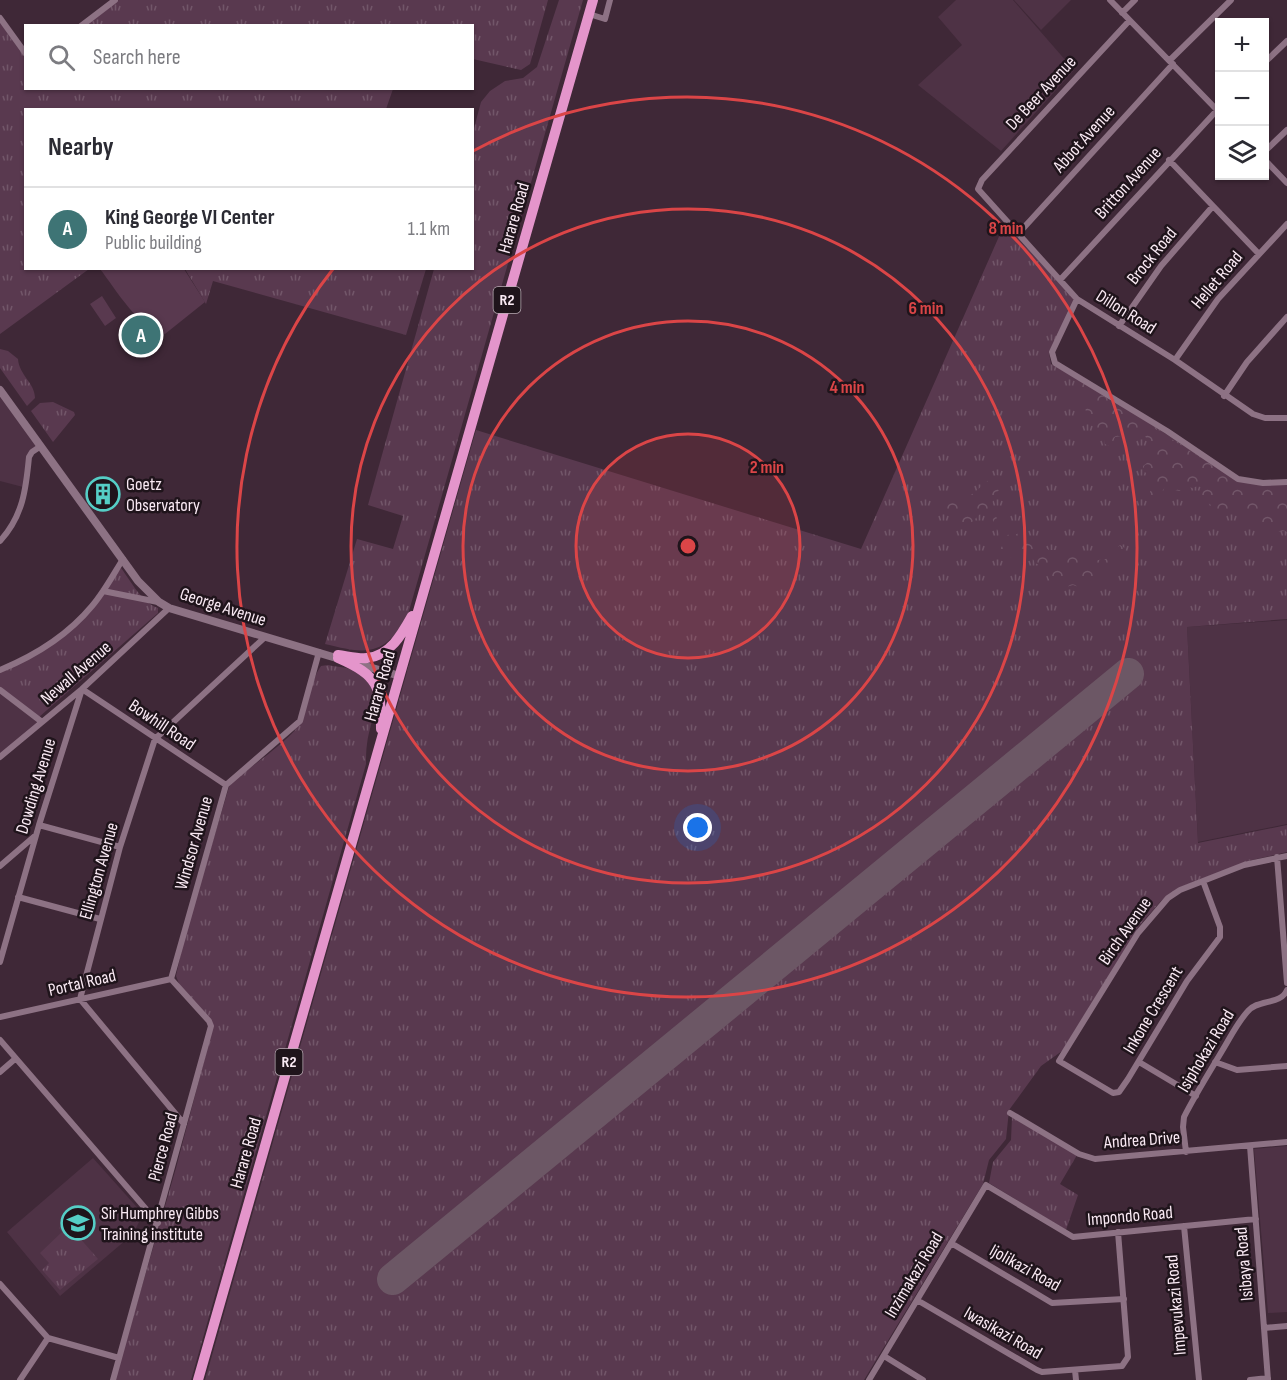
<!DOCTYPE html>
<meta charset="utf-8">
<style>
body{margin:0;font-family:"Sofia Sans Condensed",sans-serif;background:#f2f2f3;color:#2b2b33}
.controls{position:absolute;right:18px;top:18px;display:grid;overflow:hidden;border-radius:0px;box-shadow:0 2px 4px #0004}
.controls button{width:54px;height:54px;display:grid;place-items:center;padding:0;border:0;border-bottom:2px solid #e1e1e2;background:#fff;color:#2b2b33;font:30px sans-serif}
.you{position:absolute;left:698px;top:828px;width:21px;height:21px;margin:-15px;border:4px solid #fff;border-radius:50%;background:#1a73e8;box-shadow:0 0 0 9px #1a73e833}
.badge{display:grid;place-items:center;width:39px;height:39px;border-radius:50%;background:#3e7475;color:#fff;font-size:20px;font-weight:700}
.pin{position:absolute;translate:-50% -50%;border:3px solid #fff;box-shadow:0 2px 6px #0006}
.list{margin:0;padding:0;list-style:none}
h2{display:flex;justify-content:space-between;align-items:center;height:78px;margin:0;padding:0 24px;font-size:26px}
h2 small{font-size:20px;font-weight:400;color:#7c7c81}
.list li{display:grid;grid-template-columns:39px 1fr auto;gap:18px;align-items:center;box-sizing:border-box;height:84px;padding:0 24px;border-top:2px solid #e1e1e2}
.list b{display:block;font-size:22px;white-space:nowrap}
.list p{margin:0;font-size:20px;white-space:nowrap;color:#7c7c81}
.list em{font-size:20px;font-style:normal;color:#7c7c81}
.icon{flex:none;width:33px;height:33px;fill:none;stroke:currentColor;stroke-width:2;stroke-linecap:round;stroke-linejoin:round}
.map{position:relative;flex:none;width:1287px;height:1380px;overflow:hidden}
.search{position:absolute;background:#fff;box-shadow:0 2px 4px #0004;left:24px;top:24px;width:450px;height:66px;display:flex;align-items:center;gap:15px;box-sizing:border-box;padding:0 21px;border-radius:0px;color:#7c7c81;font-size:22px}
.panel{position:absolute;background:#fff;box-shadow:0 2px 4px #0004;left:24px;top:108px;width:450px;height:162px;border-radius:0px}
.map>svg:first-child{display:block}
.built{fill:#4e3245}
.grass{fill:url(#grass-tufts)}
.forest{fill:url(#forest-crowns)}
.green{fill:#59394f}
.lines{fill:none;stroke-linecap:round;stroke-linejoin:round}
.runway{stroke:#6c5765;stroke-width:32}
.street{stroke:#8d7284;stroke-width:6}
.secondary{stroke:#8d7284;stroke-width:8}
.highway{stroke:#e495cb;stroke-width:10}
.ring{fill:none;stroke:#db4547;stroke-width:3}
.labels{text-anchor:middle;dominant-baseline:central;stroke-width:5;stroke-linejoin:round;paint-order:stroke}
.shield{fill:#1f141b;stroke:#b8aab3;stroke-width:1.5}
.shield-label{font-size:16px;font-weight:bold;fill:#faeaf4}
.street-label{font-size:18px;fill:#faeaf4;stroke:#1f141b}
.poi-label{font-size:18px;fill:#faeaf4;stroke:#1f141b;text-anchor:start}
.centre{fill:#db4547;stroke:#1f141b;stroke-width:3}
.ring-label{font-size:18px;text-anchor:middle;font-weight:bold;fill:#db4547;stroke:#1f141b;stroke-width:5;stroke-linejoin:round;paint-order:stroke}
</style>
<div class="map">
<svg width="1287" height="1380" viewBox="0 0 1287 1380">
<defs>
<pattern id="grass-tufts" width="24" height="20" patternUnits="userSpaceOnUse" patternTransform="scale(1.5)"><rect width="24" height="20" fill="#59394f"/><path d="M3 7l-1-3M5 7V3M7 7l1-3M15 17l-1-3M17 17v-4M19 17l1-3" fill="none" stroke="#725669"/></pattern>
<pattern id="forest-crowns" width="20" height="18" patternUnits="userSpaceOnUse" patternTransform="scale(1.5)"><rect width="20" height="18" fill="#59394f"/><path d="M2 6a3 3 0 1 1 6 0M12 15a3 3 0 1 1 6 0" fill="none" stroke="#725669"/></pattern>
</defs>
<rect width="100%" height="100%" fill="#3f2837"/>
<path class="built" d="M 956,0 L 1013,0 L 1074,70 L 1001,151 L 918,85 L 962,45 L 938,17 Z
M 1014,0 L 1071,0 L 1041,30 Z
M 0,395 L 38,446 L 30,450 L 23,487 L 0,481 Z
M 1287,620 L 1287,824 L 1198,842 L 1187,627 Z
M 0,691 L 41,722 L 0,756 Z
M 1287,1146 L 1287,1312 L 1268,1313 L 1254,1149 Z
M 93,1158 L 143,1214 L 133,1234 L 60,1296 L 7,1232 Z"/>
<path class="grass" d="M 119,0 L 548,0 L 530,64 L 521,70 L 473,59 L 472,26 L 84,26 Z
M 559,0 L 583,0 L 407,618 C 382,657 366,654 325,644 L 357,539 L 393,549 L 403,516 L 368,505 L 434,269 L 472,268 L 473,132 L 481,102 L 490,91 L 505,81 L 523,78 L 537,67 Z
M 0,20 L 25,56 L 26,88 L 393,89 L 386,109 L 26,110 L 26,268 L 89,269 L 0,334 Z
M 1005,225 L 1073,297 L 1074,300 L 1049,353 L 1051,364 L 1110,397 L 1234,479 L 1287,484 L 1287,619 L 1187,627 L 1198,843 L 1287,825 L 1287,852 L 1248,861 L 1178,888 L 1161,901 L 1139,926 L 1062,1051 L 1041,1066 L 1009,1110 L 1006,1139 L 989,1160 L 983,1184 L 864,1380 L 205,1380 L 476,430 L 861,549 L 1001,232 Z
M 185,269 L 426,269 L 406,335 L 213,281 L 206,304 Z
M 0,349 L 8,351 L 18,359 C 19,375 35,383 35,398 L 27,406 L 0,368 Z
M 53,402 L 74,412 L 75,415 L 53,442 L 31,411 L 40,403 Z
M 121,568 C 130,580 142,603 158,608 L 158,613 L 39,717 L 0,688 L 0,670 L 20,662 L 78,621 Z
M 328,665 C 336,667 348,667 355,671 C 389,690 370,718 367,744 C 366,751 366,757 366,764 L 191,1380 L 115,1380 L 176,1168 L 213,1027 L 180,986 L 176,976 L 185,935 L 229,787 L 233,781 C 248,769 293,738 300,723 C 310,705 309,683 321,666 Z
M 1012,1117 L 1077,1155 L 1060,1184 L 1078,1195 L 1066,1230 L 989,1183 L 993,1162 L 1011,1140 Z
M 74,1212 L 80,1219 L 71,1228 L 98,1259 L 60,1290 L 42,1270 L 49,1263 L 40,1253 L 62,1232 L 59,1228 Z"/>
<path class="forest" d="M 1083,383 L 1234,479 L 1287,484 L 1287,534 L 1285,531 L 1274,532 L 1267,527 L 1259,525 L 1256,520 L 1236,511 L 1228,511 L 1220,521 L 1212,514 L 1211,505 L 1202,499 L 1202,488 L 1198,486 L 1192,488 L 1188,486 L 1180,491 L 1175,490 L 1172,485 C 1163,486 1162,491 1160,499 L 1156,501 L 1150,500 L 1148,495 L 1153,487 L 1155,482 L 1144,471 L 1143,466 L 1151,460 L 1146,450 C 1149,443 1147,439 1143,432 L 1134,432 L 1129,440 L 1122,436 L 1115,437 L 1111,447 L 1105,444 C 1103,433 1100,429 1091,424 L 1090,417 L 1086,414 L 1085,403 L 1078,395 Z
M 997,475 L 1004,482 C 1001,488 996,493 993,499 C 990,508 1001,528 1007,535 L 1017,534 L 1022,529 L 1031,542 L 1037,541 L 1049,550 L 1072,550 L 1084,562 L 1106,559 L 1120,545 L 1126,549 C 1117,566 1103,579 1085,589 L 1073,585 L 1055,590 L 1042,566 L 1035,563 L 1029,551 C 1019,555 1007,561 997,556 L 1003,544 C 997,531 996,518 983,511 L 971,523 L 965,526 L 955,511 L 938,507 L 940,496 C 973,507 974,487 997,475 Z"/>
<path class="green" d="M 100,269 L 184,269 L 205,302 L 165,334 C 140,331 115,288 100,269 Z
M 102,296 L 116,318 L 105,326 L 90,304 Z"/>
<g class="lines">
<path class="runway" d="M 393,1279 L 1128,674"/>
<path class="street" d="M 1110,0 L 1218,111
M 1122,13 L 1135,0
M 589,14 L 605,19 L 610,0
M 0,18 L 26,54
M 1129,21 L 982,180 L 978,189 L 1077,299 L 1175,360 L 1253,414 L 1265,418 L 1287,418
M 81,26 L 115,0
M 1170,60 L 1231,0
M 1264,63 L 1287,41
M 1264,152 L 1287,130
M 1264,159 L 1287,183
M 1169,160 L 1259,254
M 1018,234 L 1173,64
M 1060,280 L 1220,107
M 1077,299 L 1052,352 L 1055,363 L 1167,431 L 1238,479 L 1263,483 L 1287,482
M 1119,326 L 1161,266 L 1213,206
M 1175,360 L 1218,299 L 1287,224
M 1224,396 L 1247,362 L 1287,317
M 0,541 C 23,516 26,489 29,457 L 32,452 L 41,446
M 103,591 L 158,602
M 0,670 C 34,656 68,635 92,606 C 104,592 113,575 123,559
M 0,690 L 42,722
M 0,757 L 82,689 L 169,608
M 39,825 L 120,847
M 1277,857 L 1287,983
M 0,866 L 36,835
M 1203,881 L 1220,927 L 1220,937 L 1187,981 L 1128,1079 L 1119,1092 L 1113,1093 L 1059,1061 L 1138,933 L 1168,898 L 1180,890 L 1244,865 L 1287,856
M 18,897 L 100,919
M 0,962 L 39,825 L 82,689 L 226,785
M 0,1017 L 171,979
M 0,1040 L 158,1223
M 1139,1062 L 1196,1096
M 1215,1062 L 1237,1070 L 1287,1066
M 0,1072 L 15,1059
M 1010,1113 L 1079,1154 L 1095,1159 L 1287,1142
M 184,1124 L 80,999 L 120,847 L 155,739 L 264,638
M 1250,1146 L 1268,1380
M 1186,1152 L 1183,1127 L 1184,1117 C 1195,1095 1209,1073 1222,1051 C 1230,1038 1237,1023 1248,1011 C 1258,999 1281,1005 1287,990
M 1184,1226 L 1199,1380
M 951,1243 L 1052,1303 L 1124,1299
M 0,1284 L 48,1338 L 119,1358
M 917,1300 L 1037,1370 L 1042,1372 L 1122,1366 L 1128,1357 L 1118,1232
M 1264,1328 L 1287,1326
M 884,1356 L 923,1380
M 1075,1370 L 1076,1380
M 20,1380 L 48,1338
M 113,1380 L 211,1026 L 209,1021 L 171,979 L 226,785 L 300,721 L 319,652
M 869,1380 L 986,1185 L 1073,1237 L 1256,1219
M 1250,1380 L 1268,1378"/>
<path class="secondary" d="M 0,390 L 138,581 L 159,602 L 169,608 L 343,660
M 355,663 L 400,676"/>
<path class="highway" d="M 338,655 C 347,656 358,659 367,658 C 390,656 402,634 412,616
M 338,658 C 379,676 381,686 381,729
M 198,1380 L 593,0"/>
</g>
<circle cx="688" cy="546" r="112" fill="#db4547" fill-opacity=".12"/>
<g class="ring">
<circle cx="688" cy="546" r="112"/>
<circle cx="688" cy="546" r="225"/>
<circle cx="688" cy="546" r="337"/>
<path d="M473 151A450 450 0 1 1 333 269"/>
</g>
<defs>
<g id="building-ring" transform="scale(1.725)"><circle r="9.5" fill="#1f141b" stroke="#55cec6" stroke-width="1.5"/><path d="M-4-6H4V6H1V3H-1V6H-4ZM-2.5-4.3h1.7v1.8h-1.7ZM.8-4.3h1.7v1.8H.8ZM-2.5-1h1.7V.8h-1.7ZM.8-1h1.7V.8H.8Z" fill="#55cec6"/></g>
<g id="school-ring" transform="scale(1.725)"><circle r="9.5" fill="#1f141b" stroke="#55cec6" stroke-width="1.5"/><path d="M0-5L7-2L0 1L-7-2ZM-4 1L0 2.5L4 1V4Q0 6-4 4Z" fill="#55cec6"/></g>
</defs>
<g fill-rule="evenodd">
<use href="#building-ring" x="103" y="494"/>
<use href="#school-ring" x="78" y="1223"/>
</g>
<g class="labels">
<g class="shield">
<rect x="493.5" y="287" width="27" height="26" rx="4.5"/>
<rect x="275.5" y="1049" width="27" height="26" rx="4.5"/>
</g>
<g class="shield-label">
<text x="507" y="300">R2</text>
<text x="289" y="1062">R2</text>
</g>
<g class="street-label">
<text transform="translate(1041 93) rotate(-47)">De Beer Avenue</text>
<text transform="translate(1084 139) rotate(-48)">Abbot Avenue</text>
<text transform="translate(1128 183) rotate(-48)">Britton Avenue</text>
<text transform="translate(514 218) rotate(-74)">Harare Road</text>
<text transform="translate(1152 256) rotate(-51)">Brock Road</text>
<text transform="translate(1217 280) rotate(-50)">Hellet Road</text>
<text transform="translate(1126 312) rotate(32)">Dillon Road</text>
<text transform="translate(223 607) rotate(18)">George Avenue</text>
<text transform="translate(76 673) rotate(-41)">Newall Avenue</text>
<text transform="translate(380 686) rotate(-74)">Harare Road</text>
<text transform="translate(162 725) rotate(34)">Bowhill Road</text>
<text transform="translate(36 786) rotate(-73)">Dowding Avenue</text>
<text transform="translate(194 843) rotate(-74)">Windsor Avenue</text>
<text transform="translate(99 871) rotate(-74)">Ellington Avenue</text>
<text transform="translate(1125 931) rotate(-55)">Birch Avenue</text>
<text transform="translate(82 983) rotate(-13)">Portal Road</text>
<text transform="translate(1153 1010) rotate(-59)">Inkone Crescent</text>
<text transform="translate(1206 1051) rotate(-59)">Isiphokazi Road</text>
<text transform="translate(1142 1140) rotate(-4)">Andrea Drive</text>
<text transform="translate(163 1147) rotate(-75)">Pierce Road</text>
<text transform="translate(246 1153) rotate(-74)">Harare Road</text>
<text transform="translate(1130 1216) rotate(-5)">Impondo Road</text>
<text transform="translate(1244 1264) rotate(-95)">Isibaya Road</text>
<text transform="translate(1025 1268) rotate(29)">Ijolikazi Road</text>
<text transform="translate(914 1275) rotate(-59)">Inzimakazi Road</text>
<text transform="translate(1176 1305) rotate(-95)">Impevukazi Road</text>
<text transform="translate(1003 1333) rotate(30)">Iwasikazi Road</text>
</g>
<g class="poi-label">
<text x="126" y="484">Goetz<tspan x="126" dy="21">Observatory</tspan></text>
<text x="101" y="1213">Sir Humphrey Gibbs<tspan x="101" dy="21">Training institute</tspan></text>
</g>
</g>
<circle cx="688" cy="546" r="9" class="centre"/>
<g class="ring-label">
<text x="1006" y="234">8 min</text>
<text x="926" y="314">6 min</text>
<text x="847" y="393">4 min</text>
<text x="767" y="473">2 min</text>
</g>
</svg>
<div class="controls">
<button>+</button>
<button>−</button>
<button><svg class="icon" aria-label="layers" viewBox="0 0 24 24"><path d="M12 4l9 5-9 5-9-5zM3 14l9 5 9-5"/></svg></button>
</div>
<div class="you"></div>
<div class="pin badge" style="left:141px;top:335px">A</div>
<div class="search"><svg class="icon" aria-label="search" viewBox="0 0 24 24"><circle cx="10" cy="10" r="6"/><path d="M15 15l6 6"/></svg>Search here</div>
<section class="panel">
<h2>Nearby<small></small></h2>
<ul class="list">
<li><span class="badge">A</span><div><b>King George VI Center</b><p>Public building</p></div><em>1.1 km</em></li>
</ul>
</section>
</div>
